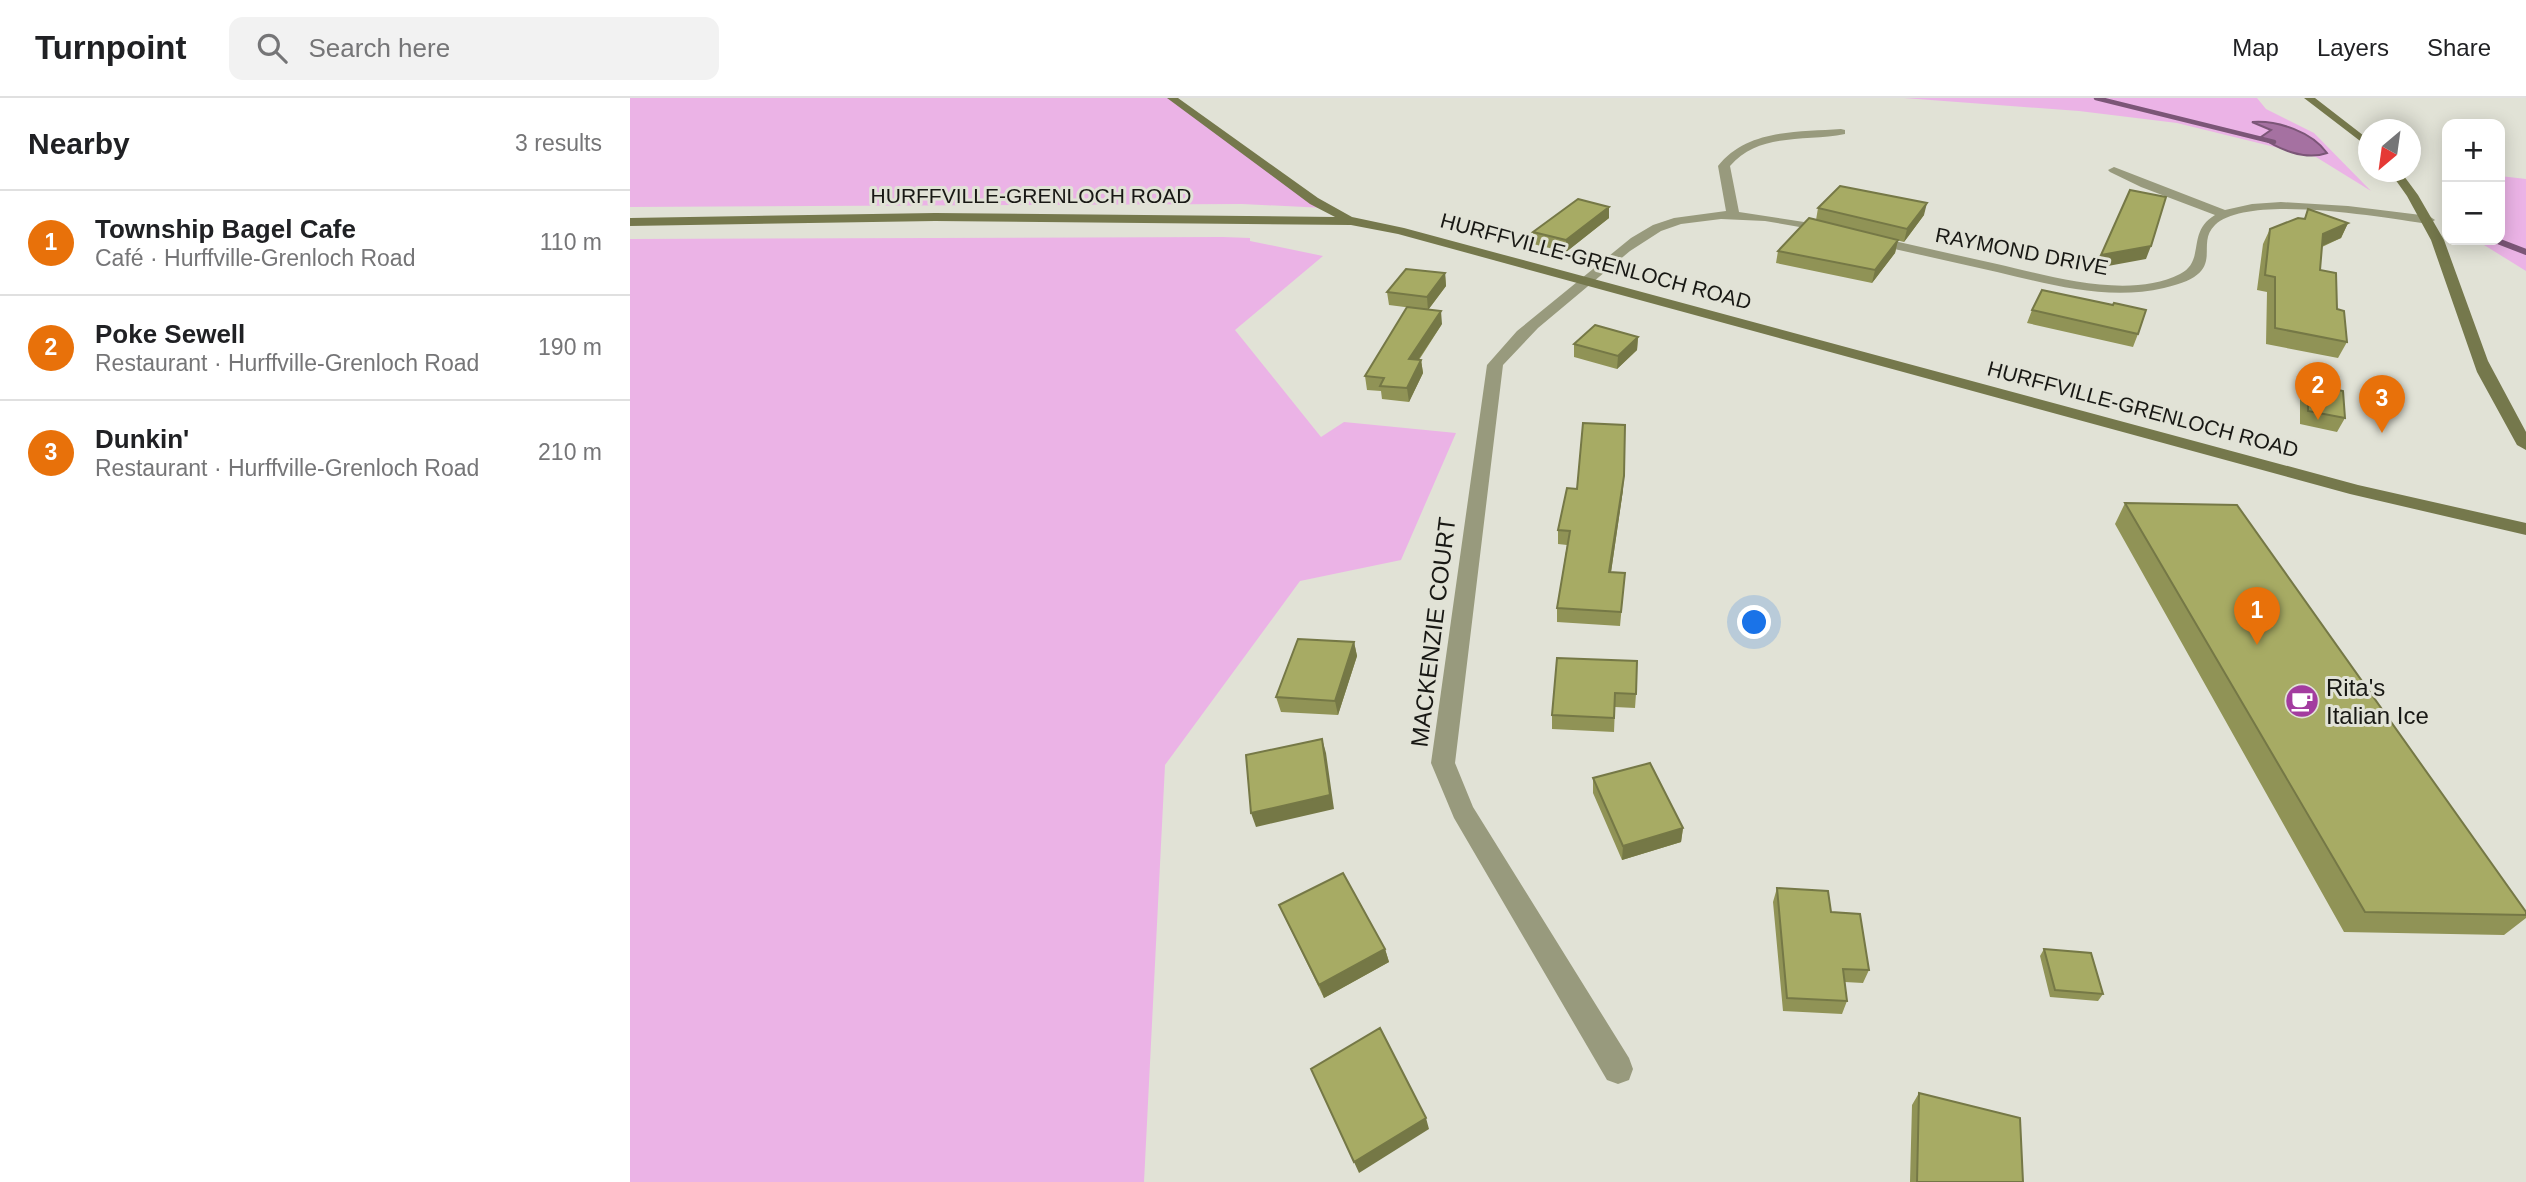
<!DOCTYPE html>
<meta charset="utf-8">
<style>
body{margin:0;font-family:Arial,sans-serif;background:#f2f2f2;color:#202124}
.controls{position:absolute;right:21px;top:21px;display:grid;overflow:hidden;border-radius:14px;box-shadow:0 4px 18px #0003}
.controls button{width:63px;height:63px;display:grid;place-items:center;padding:0;border:0;border-bottom:2px solid #e0e0e0;background:#fff;color:#202124;font:35px sans-serif}
.compass{position:absolute;left:1728px;top:21px;width:63px;height:63px;border-radius:50%;background:#fff;box-shadow:0 4px 18px #0003;rotate:209deg}
.you{position:absolute;left:1125px;top:525px;width:24px;height:24px;margin:-18px;border:5px solid #fff;border-radius:50%;background:#1a73e8;box-shadow:0 0 0 10px #1a73e833}
.badge{display:grid;place-items:center;width:46px;height:46px;border-radius:50%;background:#db2777;color:#fff;font-size:23px;font-weight:700}
.pin{position:absolute;translate:-50% -58px;filter:drop-shadow(0 2px 4px #0008)}
.pin::after{content:'';position:absolute;top:37px;width:24px;height:21px;background:inherit;clip-path:polygon(0 0,100% 0,50% 100%)}
.list{margin:0;padding:0;list-style:none}
h2{display:flex;justify-content:space-between;align-items:center;height:91px;margin:0;padding:0 28px;font-size:30px}
h2 small{font-size:23px;font-weight:400;color:#757577}
.list li{display:grid;grid-template-columns:46px 1fr auto;gap:21px;align-items:center;box-sizing:border-box;height:105px;padding:0 28px;border-top:2px solid #e0e0e0}
.list b{display:block;font-size:26px;white-space:nowrap}
.list p{margin:0;font-size:23px;white-space:nowrap;color:#757577}
.list em{font-size:23px;font-style:normal;color:#757577}
.icon{flex:none;width:38px;height:38px;fill:none;stroke:currentColor;stroke-width:2;stroke-linecap:round;stroke-linejoin:round}
.map{position:relative;flex:none;width:1896px;height:1084px;overflow:hidden}
header{display:flex;align-items:center;gap:42px;box-sizing:border-box;height:98px;padding:0 35px;background:#fff;border-bottom:2px solid #e0e0e0}
header strong{font-size:33px}
nav{display:flex;gap:38px;margin-inline-start:auto;font-size:24px}
.search{width:490px;height:63px;background:#f2f2f2;display:flex;align-items:center;gap:18px;box-sizing:border-box;padding:0 24px;border-radius:14px;color:#757577;font-size:26px}
main{display:flex}
aside{flex:1;background:#fff}
.map>svg:first-child{display:block}
.green{fill:#ebb3e6}
.water{fill:#a571a1;stroke:#7b5677;stroke-width:2}
.lines{fill:none;stroke-linecap:round;stroke-linejoin:round}
.stream-far1{stroke:#7b5677;stroke-width:4.5}
.stream{stroke:#7b5677;stroke-width:6}
.street{fill:#989a7d;fill-rule:evenodd}
.secondary{fill:#75784c;fill-rule:evenodd}
.wall{fill:#909356}
.shaded-wall{fill:#757846}
.building{fill:#a7ab64;stroke:#757846;stroke-width:2}
.labels{text-anchor:middle;dominant-baseline:central;stroke-width:6;stroke-linejoin:round;paint-order:stroke}
.far-street-label{font-size:21px;fill:#181814;stroke:#e1e2d6}
.street-label{font-size:24px;fill:#181814;stroke:#e1e2d6}
.poi-label{font-size:24px;fill:#181814;stroke:#e1e2d6;text-anchor:start}
</style>
<header>
<strong>Turnpoint</strong>
<div class="search"><svg class="icon" aria-label="search" viewBox="0 0 24 24"><circle cx="10" cy="10" r="6"/><path d="M15 15l6 6"/></svg>Search here</div>
<nav><a>Map</a><a>Layers</a><a>Share</a></nav>
</header>
<main>
<aside>
<h2>Nearby<small>3 results</small></h2>
<ul class="list">
<li><span class="badge" style="background:#e8710a">1</span><div><b>Township Bagel Cafe</b><p>Café · Hurffville-Grenloch Road</p></div><em>110 m</em></li>
<li><span class="badge" style="background:#e8710a">2</span><div><b>Poke Sewell</b><p>Restaurant · Hurffville-Grenloch Road</p></div><em>190 m</em></li>
<li><span class="badge" style="background:#e8710a">3</span><div><b>Dunkin'</b><p>Restaurant · Hurffville-Grenloch Road</p></div><em>210 m</em></li>
</ul>
</aside>
<div class="map">
<svg width="1896" height="1084" viewBox="0 0 1896 1084">
<rect width="100%" height="100%" fill="#e1e2d6"/>
<path class="green" d="M 0,0 L 545,0 L 695,110 L 612,106 L 0,109 Z
M 1274,0 L 1627,0 L 1636,11 L 1684,35 L 1741,93 L 1686,59 L 1547,25 L 1449,13 Z
M 1870,78 L 1896,81 L 1896,173 L 1846,142 L 1870,142 Z
M 593,139 L 620,140 L 620,143 L 693,158 L 605,232 L 691,339 L 714,324 L 826,335 L 771,462 L 670,483 L 535,667 L 514,1084 L 0,1084 L 0,141 Z"/>
<path class="water" d="M 1622,24 C 1648,22 1682,34 1697,55 C 1675,63 1648,51 1631,39 L 1641,32 Z"/>
<g class="lines">
<path class="stream-far1" d="M 1466,0 L 1644,44"/>
<path class="stream" d="M 1865,142 L 1896,154"/>
<path class="street" d="M 1211,31 L 1215,32 L 1215,36 C 1175,44 1129,34 1100,68 L 1109,114 L 1200,128 L 1204,129 L 1204,135 L 1135,123 L 1091,121 L 1051,126 L 1031,133 L 1000,153 L 908,230 L 873,267 L 825,665 L 843,709 L 999,960 L 1003,971 L 999,982 L 988,986 L 977,982 L 824,720 L 801,665 L 857,267 L 887,233 L 1001,140 L 1023,127 L 1044,120 L 1096,113 L 1088,68 C 1117,31 1168,34 1211,31 Z
M 1484,69 L 1595,112 L 1622,106 L 1651,104 L 1718,108 L 1799,118 L 1805,122 L 1799,126 C 1754,120 1619,95 1585,127 C 1563,148 1601,175 1534,190 C 1478,203 1422,187 1367,174 C 1325,165 1284,155 1242,146 L 1236,142 L 1242,138 C 1284,147 1325,157 1367,166 C 1420,178 1498,202 1550,176 C 1576,163 1556,134 1585,117 L 1511,89 L 1480,74 L 1478,72 Z"/>
<path class="secondary" d="M 537,0 L 548,0 L 688,100 L 722,119 L 774,130 L 1728,387 L 1896,425 L 1896,437 L 1720,396 L 768,136 L 721,127 L 305,123 L 0,128 L 0,120 L 305,115 L 705,119 L 680,106 Z
M 1674,0 L 1685,0 L 1738,41 L 1738,49 Z
M 1760,74 L 1771,74 L 1788,97 L 1814,142 L 1858,263 L 1896,334 L 1896,352 L 1887,347 L 1847,274 L 1801,142 L 1777,98 Z"/>
</g>
<path class="wall" d="M 979,109 L 979,120 L 936,154 L 903,146 L 903,134 Z
M 1188,110 L 1294,117 L 1274,144 L 1201,126 L 1268,142 L 1265,155 L 1242,185 L 1146,165 L 1148,153 L 1186,122 Z
M 1678,111 L 1718,125 L 1711,140 L 1692,149 L 1690,172 L 1707,211 L 1717,244 L 1708,260 L 1636,246 L 1637,194 L 1627,192 L 1633,146 L 1640,131 L 1674,121 Z
M 815,175 L 816,188 L 798,212 L 759,207 L 757,194 Z
M 1402,212 L 1508,236 L 1503,249 L 1397,225 Z
M 812,226 L 789,262 L 791,262 L 793,275 L 779,304 L 752,301 L 751,293 L 737,292 L 735,278 Z
M 1008,239 L 1007,252 L 987,271 L 944,259 L 944,246 Z
M 1678,285 L 1715,320 L 1707,334 L 1670,326 L 1670,299 Z
M 993,392 L 981,474 L 995,475 L 990,528 L 927,524 L 927,510 L 937,447 L 928,446 L 928,432 Z
M 1495,405 L 1896,814 L 1896,820 L 1874,837 L 1714,834 L 1485,426 Z
M 724,544 L 727,558 L 708,617 L 651,614 L 646,599 Z
M 927,560 L 1006,596 L 1005,610 L 985,609 L 984,634 L 922,631 L 922,617 Z
M 963,680 L 1053,730 L 1051,744 L 992,762 L 963,695 Z
M 1147,790 L 1201,814 L 1239,872 L 1233,885 L 1215,884 L 1217,903 L 1212,916 L 1153,913 L 1143,804 Z
M 649,807 L 755,851 L 759,864 L 694,900 L 655,820 Z
M 1414,851 L 1473,896 L 1468,903 L 1420,899 L 1410,858 Z
M 1289,995 L 1393,1084 L 1280,1084 L 1282,1007 Z"/>
<path class="shaded-wall" d="M 1297,105 L 1294,117 L 1274,144 L 1277,131 Z
M 979,109 L 979,120 L 936,154 L 936,142 Z
M 1718,125 L 1711,140 L 1685,151 L 1693,136 Z
M 1268,142 L 1265,155 L 1242,185 L 1245,172 Z
M 1521,148 L 1516,161 L 1467,170 L 1471,157 Z
M 815,175 L 816,188 L 798,212 L 797,199 Z
M 811,213 L 812,226 L 780,274 L 779,261 Z
M 1008,239 L 1007,252 L 987,271 L 988,258 Z
M 791,262 L 793,275 L 779,304 L 777,290 Z
M 994,378 L 993,392 L 979,488 L 979,474 Z
M 724,544 L 727,558 L 708,617 L 705,603 Z
M 692,641 L 696,655 L 704,711 L 626,729 L 621,715 Z
M 1053,730 L 1051,744 L 992,762 L 993,748 Z
M 755,851 L 759,864 L 694,900 L 689,887 Z
M 796,1020 L 799,1031 L 729,1075 L 724,1064 Z"/>
<path class="building" d="M 1210,88 L 1297,105 L 1277,131 L 1188,110 Z
M 1500,92 L 1536,99 L 1521,148 L 1471,157 Z
M 948,101 L 979,109 L 936,142 L 903,134 Z
M 1678,111 L 1718,125 L 1693,136 L 1690,172 L 1706,175 L 1707,211 L 1714,213 L 1717,244 L 1645,230 L 1645,179 L 1635,177 L 1640,131 L 1668,120 L 1675,121 Z
M 1179,120 L 1268,142 L 1245,172 L 1148,153 Z
M 776,171 L 815,175 L 797,199 L 757,194 Z
M 1412,192 L 1483,207 L 1484,205 L 1516,212 L 1508,236 L 1402,212 Z
M 777,209 L 811,213 L 779,261 L 791,262 L 777,290 L 750,288 L 754,280 L 735,278 Z
M 965,227 L 1008,239 L 988,258 L 944,246 Z
M 1678,285 L 1713,293 L 1715,320 L 1678,313 Z
M 953,325 L 995,327 L 994,378 L 979,474 L 995,475 L 991,514 L 927,510 L 940,433 L 928,432 L 937,390 L 947,391 Z
M 1495,405 L 1607,407 L 1896,814 L 1896,817 L 1735,814 Z
M 668,541 L 724,544 L 705,603 L 646,599 Z
M 927,560 L 1007,563 L 1006,596 L 985,595 L 984,620 L 922,617 Z
M 692,641 L 700,697 L 621,715 L 616,657 Z
M 1020,665 L 1053,730 L 993,748 L 963,680 Z
M 713,775 L 755,851 L 689,887 L 649,807 Z
M 1147,790 L 1198,793 L 1201,814 L 1230,816 L 1239,872 L 1213,871 L 1217,903 L 1157,900 Z
M 1414,851 L 1461,855 L 1473,896 L 1425,892 Z
M 750,930 L 796,1020 L 724,1064 L 681,971 Z
M 1289,995 L 1390,1020 L 1393,1084 L 1287,1084 Z"/>
<defs>
<g id="cafe-disc" transform="scale(1.75)"><circle r="9.5" fill="#a33c9f" stroke="#e1e2d6"/><path d="M-5.5-4.5H6V0H3Q3 3.5 0 3.5H-2.5Q-5.5 3.5-5.5 0ZM3-3.2v2h1.7v-2ZM-6 4.5H4V6H-6Z" fill="#fff"/></g>
</defs>
<g fill-rule="evenodd">
<use href="#cafe-disc" x="1672" y="603"/>
</g>
<g class="labels">
<g class="far-street-label">
<text x="401" y="97">HURFFVILLE-GRENLOCH ROAD</text>
<text transform="translate(1392 153) rotate(11)">RAYMOND DRIVE</text>
<text transform="translate(966 163) rotate(15)">HURFFVILLE-GRENLOCH ROAD</text>
<text transform="translate(1513 311) rotate(15)">HURFFVILLE-GRENLOCH ROAD</text>
</g>
<g class="street-label">
<text transform="translate(803 534) rotate(-83)">MACKENZIE COURT</text>
</g>
<g class="poi-label">
<text x="1696" y="589">Rita's<tspan x="1696" dy="28">Italian Ice</tspan></text>
</g>
</g>
</svg>
<div class="controls">
<button>+</button>
<button>−</button>
</div>
<svg class="compass" viewBox="-18 -18 36 36"><path d="M0-13l5 13h-10z" fill="#e53935"/><path d="M0 13l5-13h-10z" fill="#757577"/></svg>
<div class="you"></div>
<div class="pin badge" style="left:1627px;top:547px;background:#e8710a">1</div>
<div class="pin badge" style="left:1688px;top:322px;background:#e8710a">2</div>
<div class="pin badge" style="left:1752px;top:335px;background:#e8710a">3</div>
</div>
</main>
